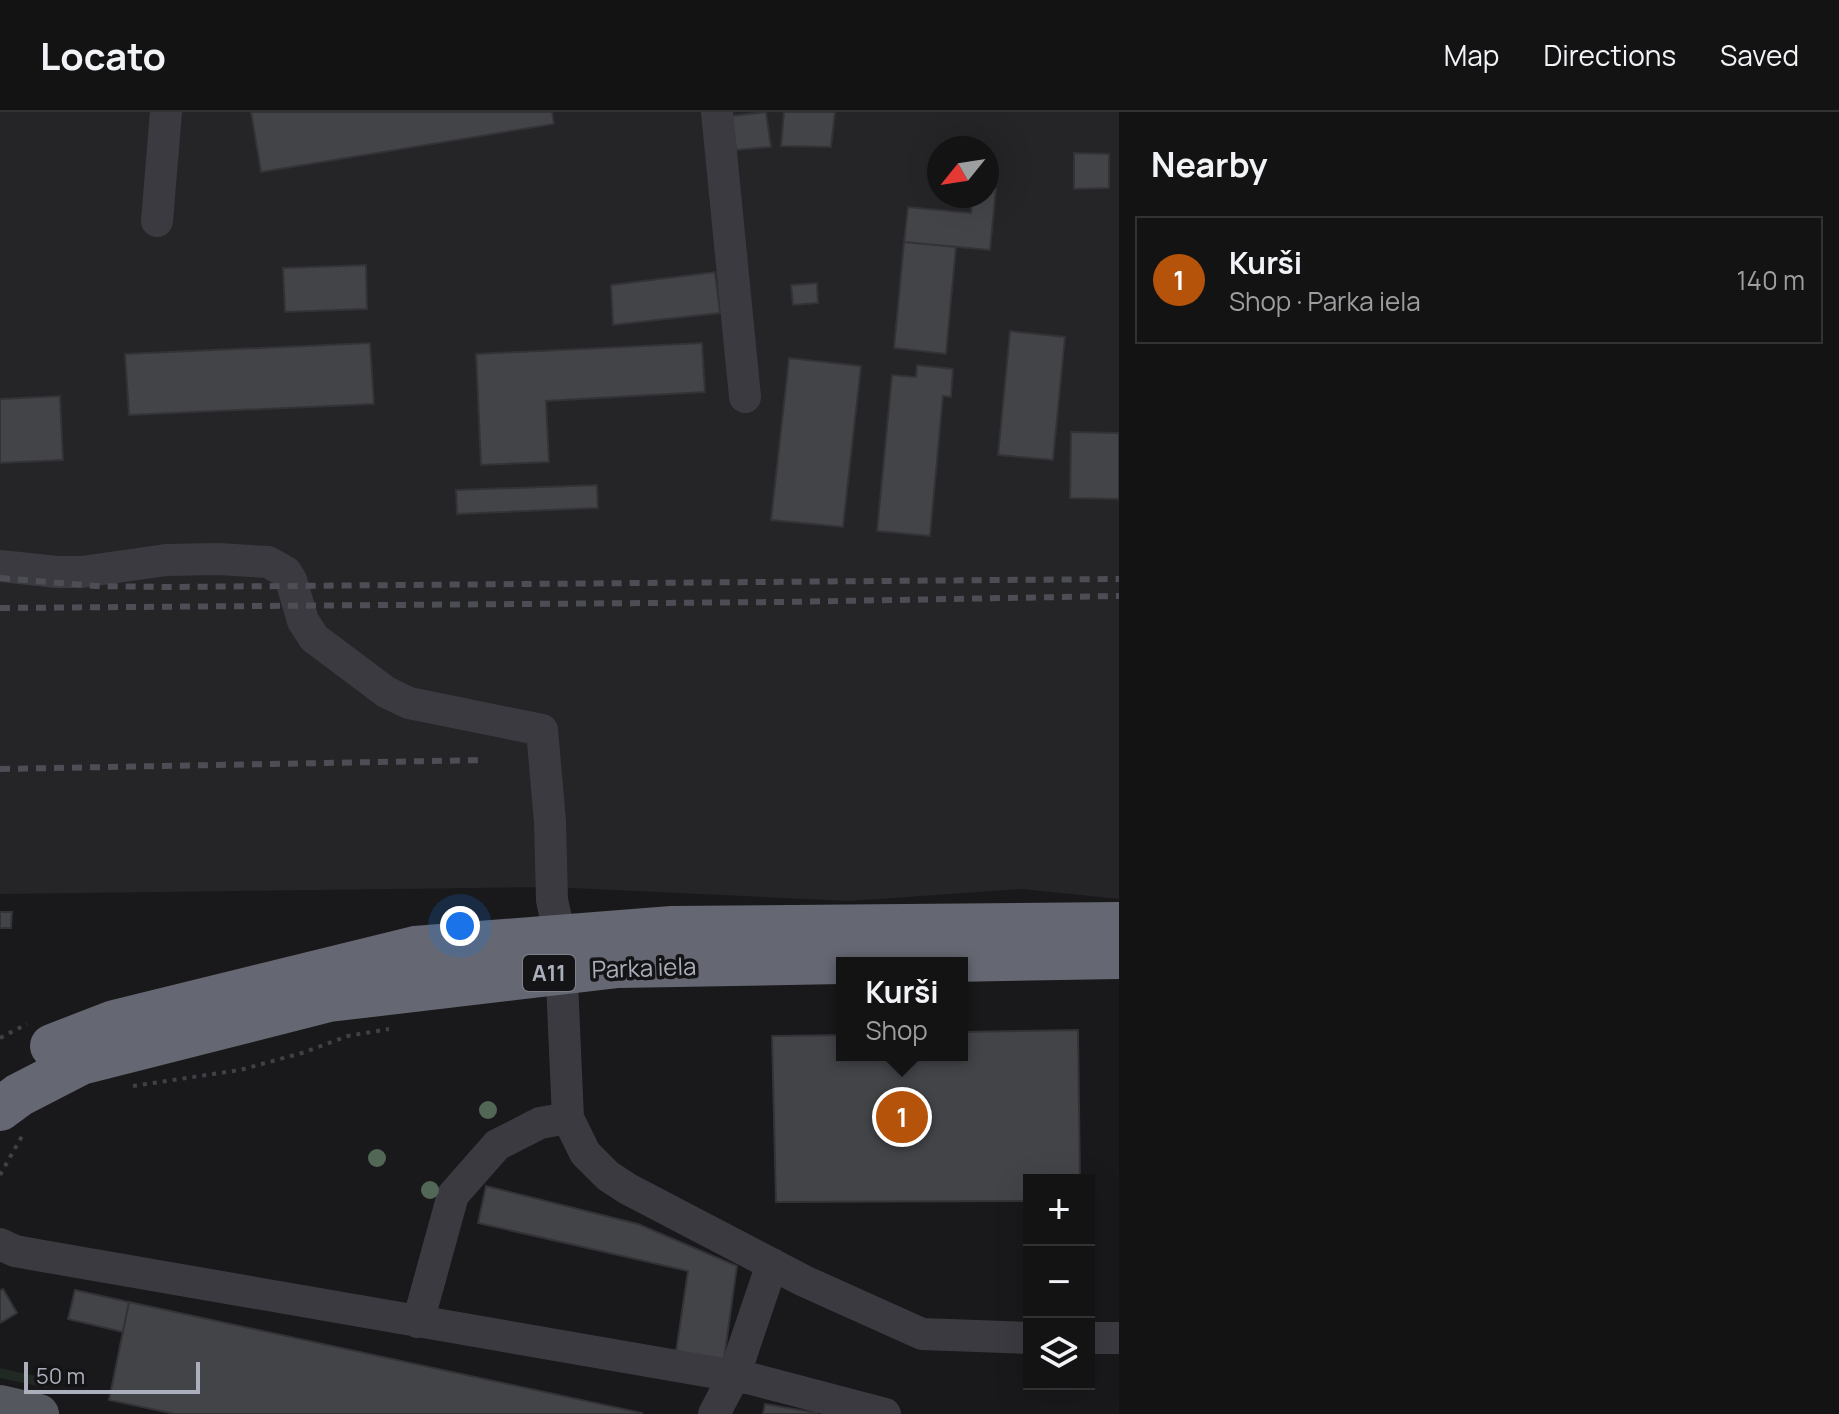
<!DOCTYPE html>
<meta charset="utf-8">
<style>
body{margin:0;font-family:Manrope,sans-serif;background:#1c1c1d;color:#f1f3f6}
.controls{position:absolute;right:24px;bottom:24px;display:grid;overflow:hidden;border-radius:0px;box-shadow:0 8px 32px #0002}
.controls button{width:72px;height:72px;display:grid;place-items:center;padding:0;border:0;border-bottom:2px solid #323234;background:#131314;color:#f1f3f6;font:40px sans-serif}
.compass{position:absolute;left:927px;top:24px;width:72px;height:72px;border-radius:50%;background:#131314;box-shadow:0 8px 32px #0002;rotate:240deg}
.scale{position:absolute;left:24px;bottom:20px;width:176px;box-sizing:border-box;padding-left:8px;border:4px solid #abafbb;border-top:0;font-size:22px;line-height:28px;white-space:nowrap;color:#abafbb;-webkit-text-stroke:6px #141416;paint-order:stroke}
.you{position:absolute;left:460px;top:814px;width:28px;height:28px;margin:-20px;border:6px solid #fff;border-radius:50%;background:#1a73e8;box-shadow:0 0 0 12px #1a73e833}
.badge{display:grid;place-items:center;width:52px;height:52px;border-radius:50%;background:#b45309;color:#fff;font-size:26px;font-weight:700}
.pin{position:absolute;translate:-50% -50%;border:4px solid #fff;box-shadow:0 2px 8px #0006}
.popup{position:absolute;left:836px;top:845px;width:132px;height:104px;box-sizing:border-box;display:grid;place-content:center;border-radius:0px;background:#131314;filter:drop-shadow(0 2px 6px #0005);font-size:26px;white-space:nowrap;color:#9d9ea0}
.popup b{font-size:30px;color:#f1f3f6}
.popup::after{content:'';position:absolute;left:50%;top:100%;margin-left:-16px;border:16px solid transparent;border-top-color:#131314}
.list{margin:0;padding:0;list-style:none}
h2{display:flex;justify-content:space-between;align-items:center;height:104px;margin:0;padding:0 32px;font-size:34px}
h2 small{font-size:26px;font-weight:400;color:#9d9ea0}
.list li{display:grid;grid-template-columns:52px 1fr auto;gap:24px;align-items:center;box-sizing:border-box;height:128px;margin:0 16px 16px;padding:0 16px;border:2px solid #323234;border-radius:0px}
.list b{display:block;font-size:30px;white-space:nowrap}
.list p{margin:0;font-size:26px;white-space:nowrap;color:#9d9ea0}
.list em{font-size:26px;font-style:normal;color:#9d9ea0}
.icon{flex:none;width:44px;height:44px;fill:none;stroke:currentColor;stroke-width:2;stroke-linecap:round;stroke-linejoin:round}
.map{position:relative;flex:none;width:1119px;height:1302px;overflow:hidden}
header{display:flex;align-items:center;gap:48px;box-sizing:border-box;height:112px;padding:0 40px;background:#131314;border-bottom:2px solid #323234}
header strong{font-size:38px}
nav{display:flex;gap:44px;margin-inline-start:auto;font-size:28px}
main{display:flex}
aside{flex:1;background:#131314}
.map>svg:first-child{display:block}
.built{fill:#252528;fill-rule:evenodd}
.green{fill:#202a22}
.building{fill:#434448;stroke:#333337;stroke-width:2}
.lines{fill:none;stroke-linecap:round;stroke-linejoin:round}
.path{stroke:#404147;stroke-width:4;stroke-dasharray:4 6;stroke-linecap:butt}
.minor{stroke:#3a3a40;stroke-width:32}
.major{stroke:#55575f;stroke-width:40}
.highway{stroke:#656872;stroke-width:44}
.rail{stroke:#4d4e55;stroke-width:6;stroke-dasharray:10 8;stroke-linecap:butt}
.tree{fill:#526755}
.labels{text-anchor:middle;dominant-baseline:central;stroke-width:7;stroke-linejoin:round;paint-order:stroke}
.shield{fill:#141416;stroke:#7e808a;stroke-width:2}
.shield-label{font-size:22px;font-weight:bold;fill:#abafbb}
.street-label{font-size:24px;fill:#abafbb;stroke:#141416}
</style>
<header>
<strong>Locato</strong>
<nav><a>Map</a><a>Directions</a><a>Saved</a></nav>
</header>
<main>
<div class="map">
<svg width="1119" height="1302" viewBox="0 0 1119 1302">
<rect width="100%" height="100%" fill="#19191b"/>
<path class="built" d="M 0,0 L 1119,0 L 1119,787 L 1022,777 L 849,789 L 552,775 L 0,782 ZM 939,36 L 987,36 L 987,84 L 939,84 Z"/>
<path class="green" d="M 0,1256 L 40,1265 L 44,1267 L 47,1276 L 0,1266 Z"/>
<path class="building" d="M 251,0 L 552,0 L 554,12 L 261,60 Z
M 766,0 L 771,35 L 736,38 L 732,4 Z
M 784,0 L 835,0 L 831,35 L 781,34 Z
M 1074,41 L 1109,42 L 1109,76 L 1074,77 Z
M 987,76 L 996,77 L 990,138 L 904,130 L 908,95 L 971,101 L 973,84 L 987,84 Z
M 904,130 L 956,135 L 946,242 L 894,236 Z
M 366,153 L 367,197 L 285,200 L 283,156 Z
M 715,160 L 720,201 L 613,213 L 611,173 Z
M 817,171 L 818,191 L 793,193 L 791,173 Z
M 1010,219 L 1065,225 L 1053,348 L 998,343 Z
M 370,231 L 374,292 L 129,303 L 125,242 Z
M 702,231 L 705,280 L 546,289 L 549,350 L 481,353 L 476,242 Z
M 789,246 L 861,254 L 843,415 L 771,408 Z
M 917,253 L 953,257 L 951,285 L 943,284 L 930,424 L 877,419 L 892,263 L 916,265 Z
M 60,284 L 63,348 L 0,351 L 0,287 Z
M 1071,320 L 1119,321 L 1119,387 L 1070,386 Z
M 597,373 L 598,396 L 457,402 L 456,378 Z
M 0,800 L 12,800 L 11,816 L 0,816 Z
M 1078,918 L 1080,1068 L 1029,1068 L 1029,1089 L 776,1090 L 772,924 L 842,923 L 842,943 L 962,943 L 962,920 Z
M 486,1074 L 638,1112 L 737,1154 L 724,1247 L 676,1240 L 688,1159 L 478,1111 Z
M 3,1177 L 17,1201 L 0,1211 L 0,1179 Z
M 75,1178 L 129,1190 L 123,1220 L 68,1207 Z
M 129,1190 L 642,1301 L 642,1302 L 175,1302 L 109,1288 Z
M 765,1292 L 817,1301 L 817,1302 L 763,1302 Z"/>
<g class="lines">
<path class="path" d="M 0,926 L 27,912
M 133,974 L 240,958 L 302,941 L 348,924 L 389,917
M 0,1063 L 22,1024"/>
<path class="minor" d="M 717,0 L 745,285
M 157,109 L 166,0
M 0,454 L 57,460 L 82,460 L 166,448 L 218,447 L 268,450 L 286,460 L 291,468 L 303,509 L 314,526 L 386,580 L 409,591 L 542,618 L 550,710 L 552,788 L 560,825 L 568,1006 L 585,1041 L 608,1064 L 628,1077 L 804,1169 L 922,1222 L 1029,1226
M 0,1132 L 15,1139 L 37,1143 L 752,1267 L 885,1302
M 418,1210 L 453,1083 L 497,1033 L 540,1011 L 568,1006
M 1089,1226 L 1119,1226
M 714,1302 L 734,1264 L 772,1152"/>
<path class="major" d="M 0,1293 L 39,1302"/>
<path class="highway" d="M 52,934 L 114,910 L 415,836 L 672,816 L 1119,812
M 0,997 L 19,983 L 81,951 L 329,888 L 618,854 L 1119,845"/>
<path class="rail" d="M 0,466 L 96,474 L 166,475 L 1119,467
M 0,496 L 781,490 L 1119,484
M 0,657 L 486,648"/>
</g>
<g class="tree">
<circle cx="488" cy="998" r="9"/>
<circle cx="377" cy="1046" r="9"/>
<circle cx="430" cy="1078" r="9"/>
</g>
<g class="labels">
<rect class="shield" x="523" y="843" width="52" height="36" rx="6"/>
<g class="shield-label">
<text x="549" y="861">A11</text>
</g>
<g class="street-label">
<text transform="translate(644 855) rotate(-2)">Parka iela</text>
</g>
</g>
</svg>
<div class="controls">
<button>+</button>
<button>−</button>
<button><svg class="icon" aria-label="layers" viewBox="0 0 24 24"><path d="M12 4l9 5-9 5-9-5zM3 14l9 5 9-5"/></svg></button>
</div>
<svg class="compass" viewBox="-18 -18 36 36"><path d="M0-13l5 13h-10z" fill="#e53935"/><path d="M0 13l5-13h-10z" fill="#9d9ea0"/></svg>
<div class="scale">50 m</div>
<div class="you"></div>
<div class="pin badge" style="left:902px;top:1005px">1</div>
<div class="popup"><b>Kurši</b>Shop</div>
</div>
<aside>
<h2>Nearby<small></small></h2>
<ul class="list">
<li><span class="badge">1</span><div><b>Kurši</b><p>Shop · Parka iela</p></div><em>140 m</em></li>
</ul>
</aside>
</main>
